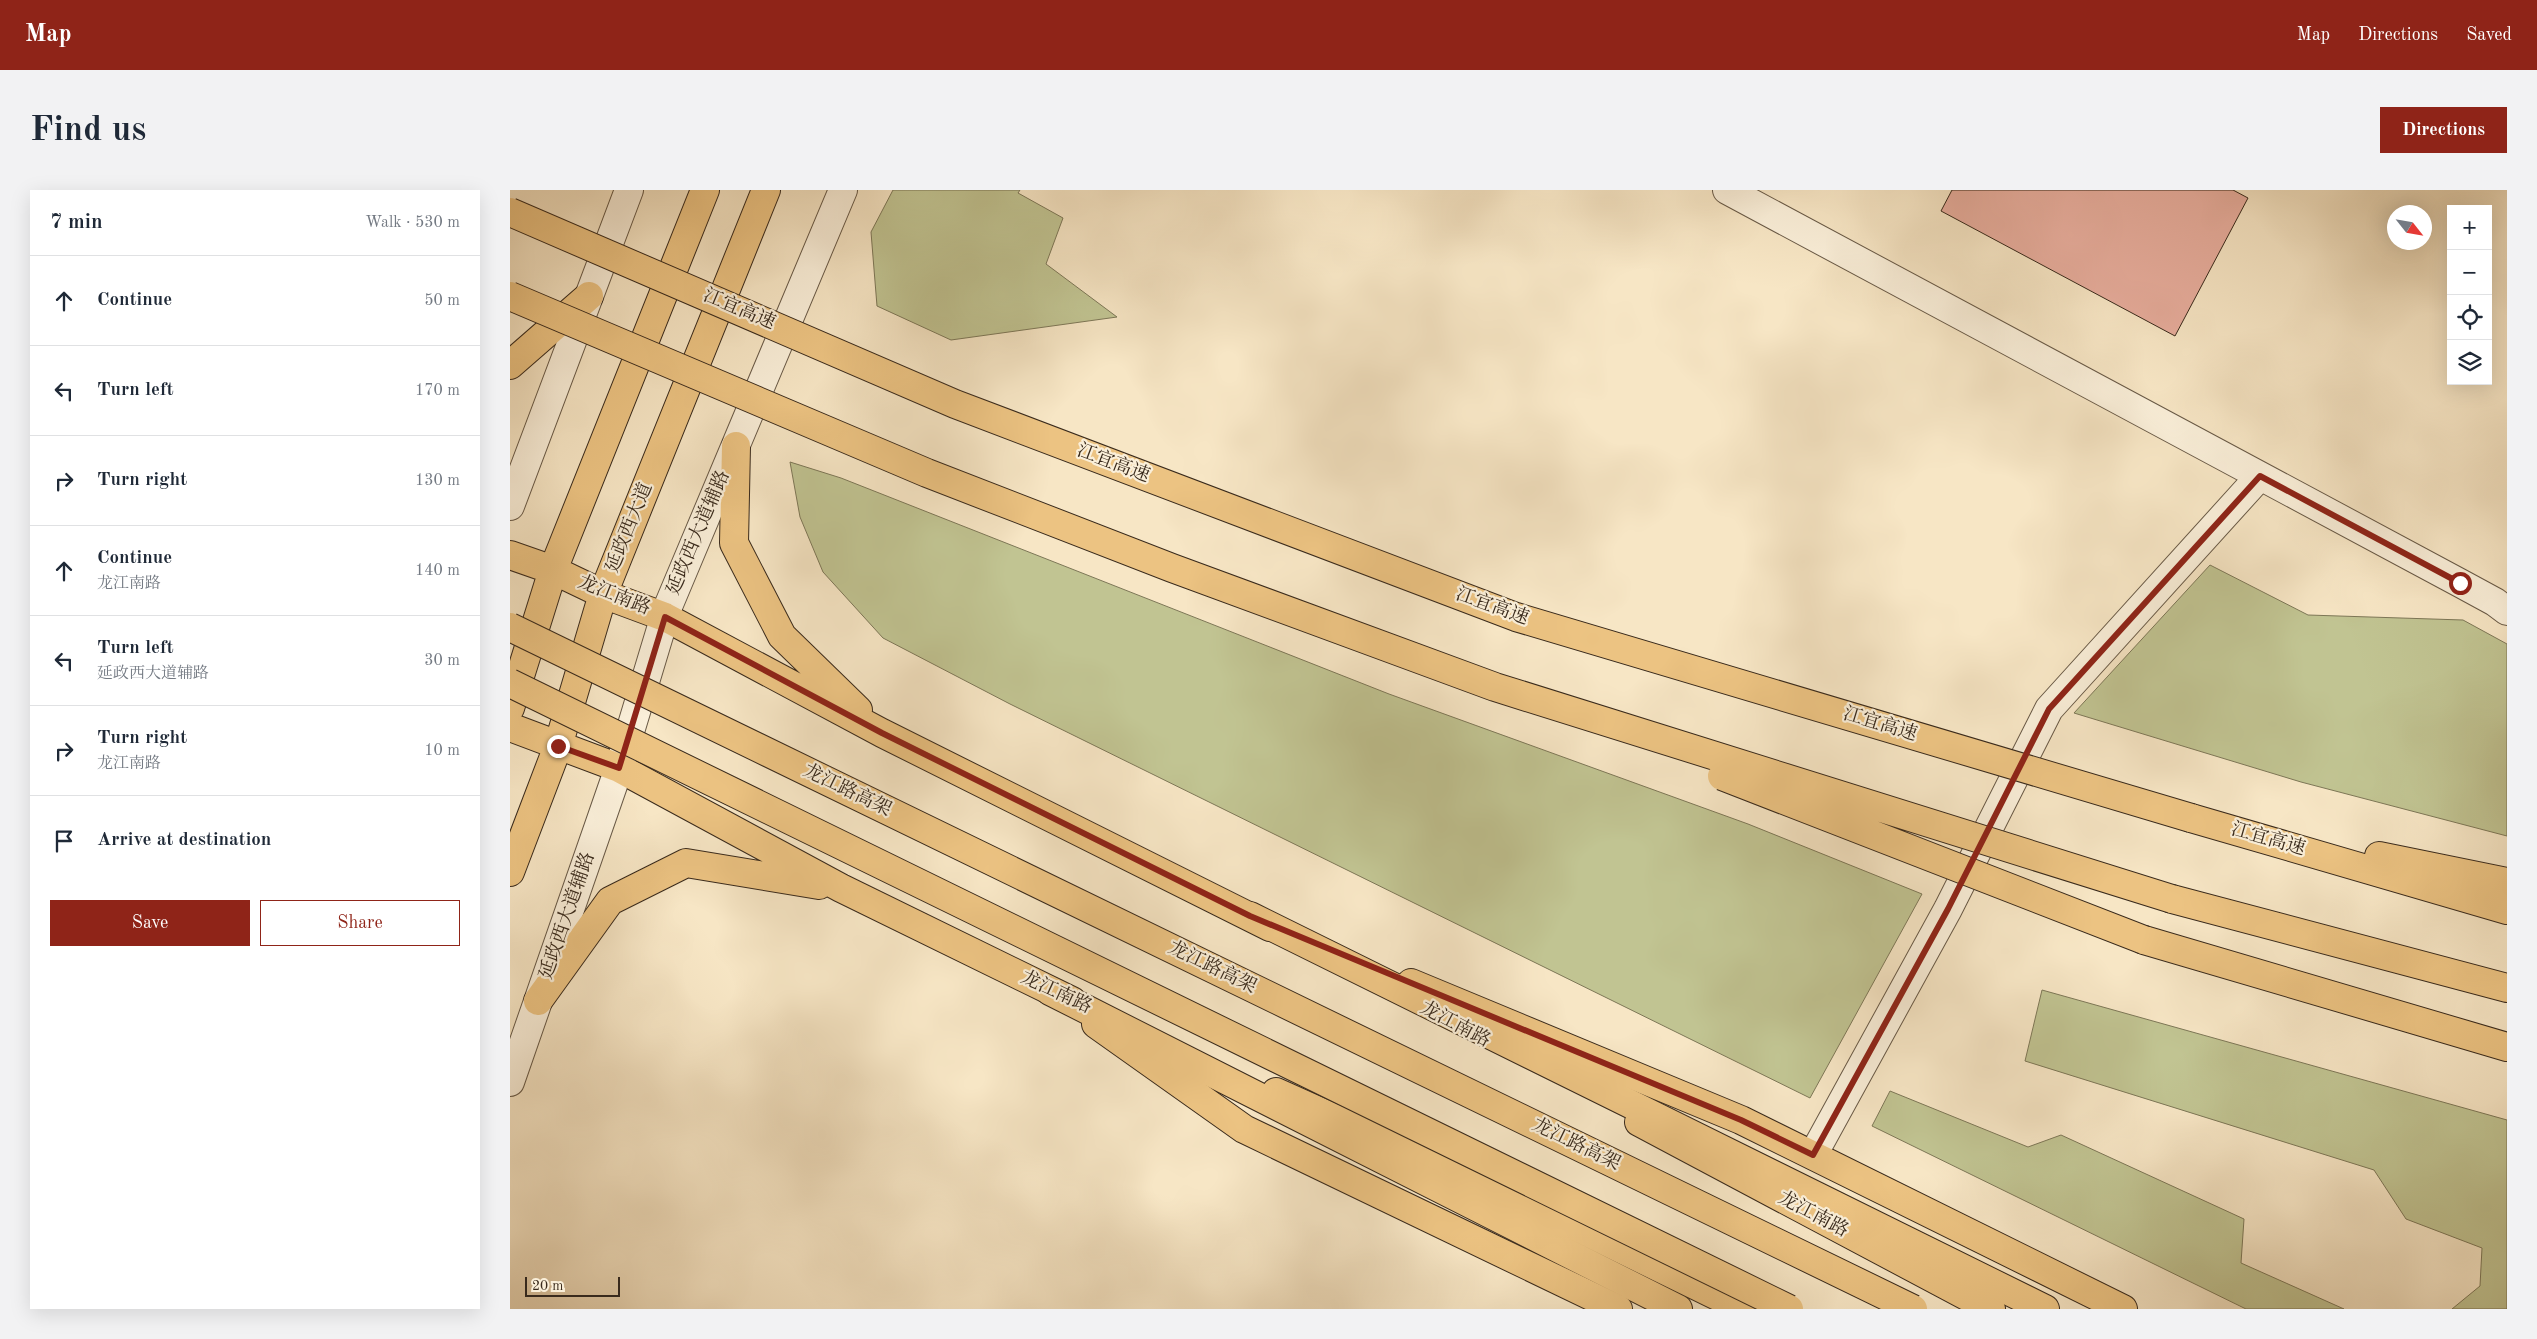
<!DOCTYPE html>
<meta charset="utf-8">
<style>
body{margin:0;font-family:"Old Standard TT","Noto Serif SC",serif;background:#f2f2f3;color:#1f2937}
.controls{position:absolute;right:15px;top:15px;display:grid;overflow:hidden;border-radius:0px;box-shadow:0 5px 20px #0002}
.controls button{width:45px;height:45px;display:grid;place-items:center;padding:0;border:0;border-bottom:1px solid #e0e1e3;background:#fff;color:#1f2937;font:25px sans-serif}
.compass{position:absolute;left:1877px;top:15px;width:45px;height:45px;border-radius:50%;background:#fff;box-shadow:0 5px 20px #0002;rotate:121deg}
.scale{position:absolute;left:15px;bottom:12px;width:95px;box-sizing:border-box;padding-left:5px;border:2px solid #392a1c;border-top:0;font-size:14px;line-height:18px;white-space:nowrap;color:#392a1c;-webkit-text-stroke:4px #faefd9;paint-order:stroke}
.stop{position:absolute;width:15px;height:15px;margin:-11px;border:4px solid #8f2418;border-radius:50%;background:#fff}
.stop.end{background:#8f2418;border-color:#fff;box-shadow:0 1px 5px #0008}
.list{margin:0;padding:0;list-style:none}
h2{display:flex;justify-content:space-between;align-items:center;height:65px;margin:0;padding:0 20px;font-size:21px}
h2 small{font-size:16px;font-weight:400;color:#747a83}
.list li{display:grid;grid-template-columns:32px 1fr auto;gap:15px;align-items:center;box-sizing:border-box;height:90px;padding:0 20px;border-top:1px solid #e0e1e3}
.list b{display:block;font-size:19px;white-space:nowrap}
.list p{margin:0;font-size:16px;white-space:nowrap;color:#747a83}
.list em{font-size:16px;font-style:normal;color:#747a83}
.actions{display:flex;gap:10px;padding:15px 20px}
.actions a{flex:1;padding:11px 0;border:1px solid #8f2418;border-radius:0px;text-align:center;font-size:18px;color:#8f2418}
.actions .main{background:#8f2418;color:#fff}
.icon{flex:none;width:28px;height:28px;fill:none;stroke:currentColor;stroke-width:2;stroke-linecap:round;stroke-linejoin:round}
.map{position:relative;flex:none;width:1997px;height:1119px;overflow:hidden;border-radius:0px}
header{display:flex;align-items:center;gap:30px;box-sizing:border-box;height:70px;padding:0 25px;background:#8f2418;color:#fff}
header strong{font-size:24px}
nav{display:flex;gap:28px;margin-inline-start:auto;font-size:18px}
.intro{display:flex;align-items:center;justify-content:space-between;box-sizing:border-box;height:120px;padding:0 30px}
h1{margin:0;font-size:35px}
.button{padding:12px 22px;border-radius:0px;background:#8f2418;color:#fff;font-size:18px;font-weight:700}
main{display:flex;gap:30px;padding:0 30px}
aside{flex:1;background:#fff;border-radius:0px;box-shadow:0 5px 20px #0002}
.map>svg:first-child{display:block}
.green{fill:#c1c492;stroke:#7d7757}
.building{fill:#e7ad9d;stroke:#392a1c}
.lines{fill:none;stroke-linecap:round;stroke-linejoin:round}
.minor-casing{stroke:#685946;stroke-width:30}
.major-casing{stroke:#392a1c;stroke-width:30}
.highway-casing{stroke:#392a1c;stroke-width:30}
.minor{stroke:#faefd9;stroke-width:28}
.major{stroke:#ecc382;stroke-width:28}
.highway{stroke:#ecc382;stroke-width:28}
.highway-bridge-casing{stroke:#392a1c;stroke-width:30;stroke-linecap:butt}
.highway-bridge{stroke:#ecc382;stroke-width:28}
.route{stroke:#8f2418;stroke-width:6}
.labels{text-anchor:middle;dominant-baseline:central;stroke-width:4.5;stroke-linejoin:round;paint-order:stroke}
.street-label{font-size:19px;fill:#392a1c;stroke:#faefd9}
</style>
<header>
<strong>Map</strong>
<nav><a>Map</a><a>Directions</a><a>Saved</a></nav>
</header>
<div class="intro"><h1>Find us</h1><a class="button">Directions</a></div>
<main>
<aside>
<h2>7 min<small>Walk · 530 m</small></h2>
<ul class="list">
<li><svg class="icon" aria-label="ahead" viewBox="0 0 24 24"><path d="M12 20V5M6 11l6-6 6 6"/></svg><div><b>Continue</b></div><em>50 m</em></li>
<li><svg class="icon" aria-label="left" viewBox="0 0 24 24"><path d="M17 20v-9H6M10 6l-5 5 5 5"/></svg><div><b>Turn left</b></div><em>170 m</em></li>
<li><svg class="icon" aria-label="right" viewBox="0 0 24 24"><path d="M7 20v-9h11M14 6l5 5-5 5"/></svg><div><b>Turn right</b></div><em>130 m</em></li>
<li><svg class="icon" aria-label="ahead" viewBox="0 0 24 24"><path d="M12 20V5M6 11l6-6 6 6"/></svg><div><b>Continue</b><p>龙江南路</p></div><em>140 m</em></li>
<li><svg class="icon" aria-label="left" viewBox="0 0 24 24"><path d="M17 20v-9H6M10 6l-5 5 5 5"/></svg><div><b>Turn left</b><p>延政西大道辅路</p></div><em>30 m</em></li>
<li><svg class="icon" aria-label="right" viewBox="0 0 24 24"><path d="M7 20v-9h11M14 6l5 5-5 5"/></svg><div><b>Turn right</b><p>龙江南路</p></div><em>10 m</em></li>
<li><svg class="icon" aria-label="arrive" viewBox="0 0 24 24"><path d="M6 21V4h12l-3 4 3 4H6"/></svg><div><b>Arrive at destination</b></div></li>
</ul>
<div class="actions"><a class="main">Save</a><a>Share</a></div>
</aside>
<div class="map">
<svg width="1997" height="1119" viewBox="0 0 1997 1119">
<rect width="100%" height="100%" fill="#f7e6c5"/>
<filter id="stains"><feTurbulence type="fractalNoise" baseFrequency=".004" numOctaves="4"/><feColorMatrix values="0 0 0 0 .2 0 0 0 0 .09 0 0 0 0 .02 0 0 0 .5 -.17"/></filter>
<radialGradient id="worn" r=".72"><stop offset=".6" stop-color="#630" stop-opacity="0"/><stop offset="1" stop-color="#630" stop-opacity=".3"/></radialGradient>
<path class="green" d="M 383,0 L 510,0 L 508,3 L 553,28 L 536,74 L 607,127 L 441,150 L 367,116 L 361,42 Z
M 280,272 L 331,288 L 879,504 L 1238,634 L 1412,704 L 1300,908 L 500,514 L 373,448 L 313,382 L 290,327 Z
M 1700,375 L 1798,425 L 1953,430 L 1997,454 L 1997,646 L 1791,592 L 1564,523 Z
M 1532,800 L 1997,930 L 1997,1119 L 1942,1119 L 1970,1096 L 1972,1058 L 1896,1029 L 1864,980 L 1515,871 Z
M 1380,901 L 1518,957 L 1551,945 L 1734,1029 L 1731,1073 L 1834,1119 L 1736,1119 L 1362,936 Z"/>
<path class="building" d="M 1442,0 L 1723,0 L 1738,8 L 1665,146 L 1431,21 Z"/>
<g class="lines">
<g class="minor-casing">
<path id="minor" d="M 1217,0 L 1950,393 L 1985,412 L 1997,421
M 0,316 L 119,0
M 0,892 L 109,578 L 157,419 L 333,0
M 1303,965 L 1438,719 L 1539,519 L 1750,286"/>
</g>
<g class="major-casing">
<path id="major" d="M 0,175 L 79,106
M 226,256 L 224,353 L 272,446 L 348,520
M 0,365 L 43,380 L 93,404 L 155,427 L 372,543 L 760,737
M 0,518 L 43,380 L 195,0
M 0,537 L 109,578 L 331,698 L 562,811
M 0,682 L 48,556 L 93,404 L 256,0
M 901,793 L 1231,930 L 1613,1119
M 28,811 L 100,711 L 176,673 L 309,695
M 586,834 L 734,939 L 1108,1119
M 766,902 L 1054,1031 L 1234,1119
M 1129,932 L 1481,1119"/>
</g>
<g class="highway-casing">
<path id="highway" d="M 1681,628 L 1997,720
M 1869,666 L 1997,692
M 1662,709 L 1997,798
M 740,726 L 1535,1119
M 1634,750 L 1997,857
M 540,801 L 1168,1119"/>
</g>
<use href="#minor" class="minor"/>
<use href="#major" class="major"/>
<use href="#highway" class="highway"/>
<g class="highway-bridge-casing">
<path id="highway-bridge" d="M 0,22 L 445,214 L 1006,427 L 1681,628
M 0,106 L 417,283 L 662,378 L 985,497 L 1662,709
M 0,437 L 1403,1119
M 0,493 L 1279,1119
M 1212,586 L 1634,750"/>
</g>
<use href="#highway-bridge" class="highway-bridge"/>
</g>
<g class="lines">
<path class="route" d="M 48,556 L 109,578 L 155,427 L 372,543 L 740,726 L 1231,930 L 1303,965 L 1438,719 L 1539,519 L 1750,286 L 1950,393"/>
</g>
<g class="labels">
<g class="street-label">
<text transform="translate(229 120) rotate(23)">江宜高速</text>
<text transform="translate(603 274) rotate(21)">江宜高速</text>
<text transform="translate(120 338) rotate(-68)">延政西大道</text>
<text transform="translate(189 343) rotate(-67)">延政西大道辅路</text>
<text transform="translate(104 406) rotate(22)">龙江南路</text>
<text transform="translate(982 417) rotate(20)">江宜高速</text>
<text transform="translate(1370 535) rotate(17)">江宜高速</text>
<text transform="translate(337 601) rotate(26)">龙江路高架</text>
<text transform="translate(1758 650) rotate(16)">江宜高速</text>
<text transform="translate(58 726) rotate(-71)">延政西大道辅路</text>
<text transform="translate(702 778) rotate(26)">龙江路高架</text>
<text transform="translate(546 803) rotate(25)">龙江南路</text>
<text transform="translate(945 835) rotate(28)">龙江南路</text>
<text transform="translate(1066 955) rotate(26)">龙江路高架</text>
<text transform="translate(1303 1025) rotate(28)">龙江南路</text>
</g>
</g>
<rect width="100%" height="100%" filter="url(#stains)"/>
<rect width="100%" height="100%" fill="url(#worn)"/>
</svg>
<div class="controls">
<button>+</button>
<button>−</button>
<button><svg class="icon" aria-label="locate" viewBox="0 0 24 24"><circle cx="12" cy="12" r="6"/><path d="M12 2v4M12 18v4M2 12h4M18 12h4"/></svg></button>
<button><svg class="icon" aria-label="layers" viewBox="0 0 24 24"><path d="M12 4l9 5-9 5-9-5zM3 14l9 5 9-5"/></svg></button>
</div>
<svg class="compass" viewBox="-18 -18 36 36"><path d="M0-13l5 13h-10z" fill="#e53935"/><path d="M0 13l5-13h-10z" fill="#747a83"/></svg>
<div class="scale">20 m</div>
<div class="stop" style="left:1950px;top:393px"></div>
<div class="stop end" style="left:48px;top:556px"></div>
</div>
</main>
